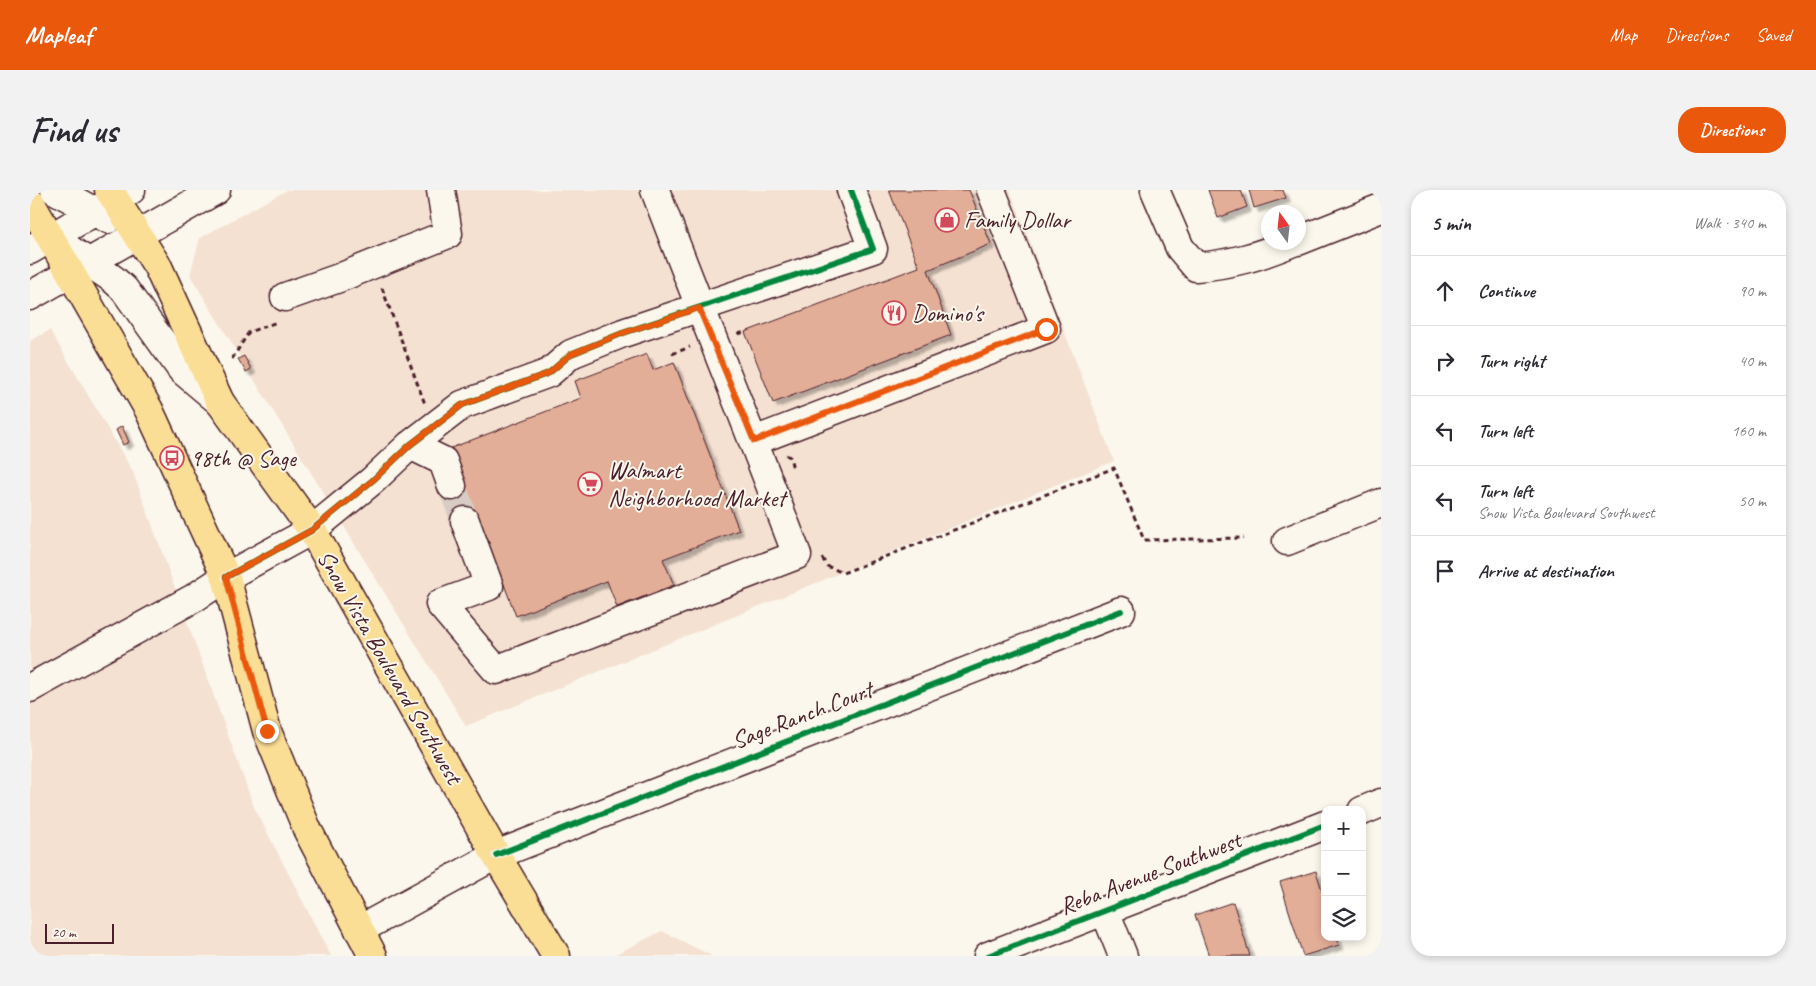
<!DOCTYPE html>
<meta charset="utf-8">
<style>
body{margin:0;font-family:Caveat,sans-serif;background:#f2f2f3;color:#2b2b33}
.controls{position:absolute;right:15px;bottom:15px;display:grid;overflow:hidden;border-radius:10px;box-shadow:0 2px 8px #0003}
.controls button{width:45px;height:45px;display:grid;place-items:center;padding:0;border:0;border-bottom:1px solid #e1e1e2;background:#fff;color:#2b2b33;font:25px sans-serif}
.compass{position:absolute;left:1231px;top:15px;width:45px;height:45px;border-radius:50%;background:#fff;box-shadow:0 2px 8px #0003;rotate:345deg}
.scale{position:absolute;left:15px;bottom:12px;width:69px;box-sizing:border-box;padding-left:5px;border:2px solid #4a1f2b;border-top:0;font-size:14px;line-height:18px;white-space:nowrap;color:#4a1f2b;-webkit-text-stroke:4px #fbf7ec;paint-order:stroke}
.stop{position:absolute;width:15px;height:15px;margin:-11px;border:4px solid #ea580c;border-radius:50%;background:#fff}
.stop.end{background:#ea580c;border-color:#fff;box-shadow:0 1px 5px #0008}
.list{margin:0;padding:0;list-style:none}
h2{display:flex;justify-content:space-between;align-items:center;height:65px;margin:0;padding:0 20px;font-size:21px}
h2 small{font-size:16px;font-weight:400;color:#7c7c81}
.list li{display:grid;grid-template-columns:32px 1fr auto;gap:15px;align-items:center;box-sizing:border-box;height:70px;padding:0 20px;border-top:1px solid #e1e1e2}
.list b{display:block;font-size:19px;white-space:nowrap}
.list p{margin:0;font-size:16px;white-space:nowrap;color:#7c7c81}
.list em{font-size:16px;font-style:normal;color:#7c7c81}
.icon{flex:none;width:28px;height:28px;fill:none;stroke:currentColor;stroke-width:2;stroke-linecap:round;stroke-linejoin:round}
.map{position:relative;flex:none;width:1351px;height:766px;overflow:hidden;border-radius:20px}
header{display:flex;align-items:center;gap:30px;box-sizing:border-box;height:70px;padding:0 25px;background:#ea580c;color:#fff}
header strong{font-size:24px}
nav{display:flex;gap:28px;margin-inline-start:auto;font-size:18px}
.intro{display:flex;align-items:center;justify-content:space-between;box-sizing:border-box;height:120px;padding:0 30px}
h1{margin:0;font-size:35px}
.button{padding:12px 22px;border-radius:20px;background:#ea580c;color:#fff;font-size:18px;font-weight:700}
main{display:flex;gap:30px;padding:0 30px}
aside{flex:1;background:#fff;border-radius:20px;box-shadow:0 2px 8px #0003}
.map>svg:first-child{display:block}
.built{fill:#f4e1d2}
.building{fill:#e3ae97;stroke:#4a1f2b;filter:url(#shadow)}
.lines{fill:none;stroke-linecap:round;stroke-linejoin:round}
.minor-tunnel{stroke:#d8ccc5;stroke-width:28;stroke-dasharray:28 14;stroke-linecap:butt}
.minor-casing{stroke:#4a1f2b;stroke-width:31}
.major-casing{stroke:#4a1f2b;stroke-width:31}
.path{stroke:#4a1f2b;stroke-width:3;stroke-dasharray:5 4;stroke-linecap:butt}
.minor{stroke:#fbf7ec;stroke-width:28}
.major{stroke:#fbde96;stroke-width:28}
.cycleway-casing{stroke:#fbf7ec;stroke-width:9}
.cycleway{stroke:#00873e;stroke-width:6}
.route{stroke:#ea580c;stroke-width:6}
.labels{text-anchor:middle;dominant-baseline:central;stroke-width:4;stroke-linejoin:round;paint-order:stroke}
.poi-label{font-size:24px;fill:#4a1f2b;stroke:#fbf7ec;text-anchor:start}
.street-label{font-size:24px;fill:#4a1f2b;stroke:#fbf7ec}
</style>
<header>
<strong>Mapleaf</strong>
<nav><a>Map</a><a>Directions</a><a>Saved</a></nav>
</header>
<div class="intro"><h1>Find us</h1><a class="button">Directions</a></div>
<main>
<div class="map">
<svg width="1351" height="766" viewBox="0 0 1351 766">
<defs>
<filter id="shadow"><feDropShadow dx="4.5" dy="4.5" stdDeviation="1" flood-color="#0004"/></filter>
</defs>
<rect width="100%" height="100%" fill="#fbf7ec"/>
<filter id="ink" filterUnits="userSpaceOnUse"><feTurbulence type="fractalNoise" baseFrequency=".02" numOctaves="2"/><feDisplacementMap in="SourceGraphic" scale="10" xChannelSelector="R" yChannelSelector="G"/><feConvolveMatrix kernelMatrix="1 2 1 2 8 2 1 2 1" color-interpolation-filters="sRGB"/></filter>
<g filter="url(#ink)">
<path class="built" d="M 257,0 L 980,0 L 1084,271 L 436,536 L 160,85 L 170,48 Z
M 20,140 L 103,282 L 224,617 L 301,766 L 0,766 L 0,151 Z
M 632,741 L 682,766 L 582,766 Z"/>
<path class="building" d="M 859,0 L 939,0 L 961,54 L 898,80 L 921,145 L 743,213 L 715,142 L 889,77 Z
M 1178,0 L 1211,0 L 1217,17 L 1188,28 Z
M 1219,0 L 1253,0 L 1256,8 L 1224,18 Z
M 617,164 L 623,180 L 644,172 L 709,340 L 633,369 L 644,395 L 587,417 L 577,391 L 486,426 L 448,326 L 424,335 L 411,301 L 434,292 L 421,258 L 551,208 L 545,191 Z
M 214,166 L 221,179 L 216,182 L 208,169 Z
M 92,236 L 99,252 L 93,255 L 86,240 Z
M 1286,681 L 1295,710 L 1295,747 L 1307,747 L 1309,755 L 1273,766 L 1250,692 Z
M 1203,712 L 1220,766 L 1179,766 L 1165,725 Z"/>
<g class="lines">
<path class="minor-tunnel" d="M 422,296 L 435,331"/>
<g class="minor-casing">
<path id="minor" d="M 25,0 L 78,29
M 1125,0 L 1150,58 L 1166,77 C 1203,74 1229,66 1263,52
M 21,47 L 83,89 L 94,99 L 152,180 L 190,212
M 1268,51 L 1351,18
M 0,60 L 101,0
M 0,106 L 186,0
M 255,107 L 309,88 L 418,44 L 411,0
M 724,251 L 1016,139 L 961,0
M 380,255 L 413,271 L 422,296
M 435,331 L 459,396 L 410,414 L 466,480 L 767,365 C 721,243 671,122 625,0
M 1257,351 L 1351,313
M 0,498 L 164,408 L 196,387 L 282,340 L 343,290 L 380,255 L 432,215 L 519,183 L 541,164 L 593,143 L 843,59 L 821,0
M 1332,621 L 1351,613
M 1075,721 L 1093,766
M 329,740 L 466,665 L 1091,421
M 958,766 L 1295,635"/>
</g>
<g class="major-casing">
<path id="major" d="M 79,0 L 128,77 L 190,212 L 282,340 L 466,665 L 526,766
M 0,12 L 119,220 L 196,387 L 237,541 L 277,639 L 343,766"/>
</g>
<path class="path" d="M 352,98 L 395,214
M 708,144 L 715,142
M 642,164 L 660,157
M 202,169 L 219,142 L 247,132
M 756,265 L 760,267 L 763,279
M 792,368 L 797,376 L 813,383 L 1084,278 L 1114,350 L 1214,348"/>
<use href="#minor" class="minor"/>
<use href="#major" class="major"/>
<g class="cycleway-casing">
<path id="cycleway" d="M 196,387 L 282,340 L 343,290 L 380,255 L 432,215 L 519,183 L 541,164 L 593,143 L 843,59 L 821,0
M 466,665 L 1091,421
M 958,766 L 1295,635"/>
</g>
<use href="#cycleway" class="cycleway"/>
</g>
</g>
<g class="lines" filter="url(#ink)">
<path class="route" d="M 237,541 L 196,387 L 282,340 L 343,290 L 380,255 L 432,215 L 519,183 L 541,164 L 593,143 L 669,118 L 724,251 L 1016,139"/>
</g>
<defs>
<g id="shop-ring" transform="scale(1.25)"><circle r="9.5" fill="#fbf7ec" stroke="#d1495b" stroke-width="1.5"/><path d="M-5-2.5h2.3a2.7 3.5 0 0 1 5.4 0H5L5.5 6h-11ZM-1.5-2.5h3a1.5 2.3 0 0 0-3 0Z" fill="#d1495b"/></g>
<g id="restaurant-ring" transform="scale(1.25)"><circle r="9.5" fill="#fbf7ec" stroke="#d1495b" stroke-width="1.5"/><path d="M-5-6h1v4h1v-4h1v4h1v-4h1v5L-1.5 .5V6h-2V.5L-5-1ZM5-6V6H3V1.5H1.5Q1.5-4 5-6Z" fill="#d1495b"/></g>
<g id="bus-ring" transform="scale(1.25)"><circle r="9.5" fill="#fbf7ec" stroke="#d1495b" stroke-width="1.5"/><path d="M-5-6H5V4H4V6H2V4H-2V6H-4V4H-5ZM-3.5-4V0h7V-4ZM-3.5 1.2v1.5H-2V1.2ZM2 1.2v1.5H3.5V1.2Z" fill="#d1495b"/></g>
<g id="supermarket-ring" transform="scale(1.25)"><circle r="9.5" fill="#fbf7ec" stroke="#d1495b" stroke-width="1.5"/><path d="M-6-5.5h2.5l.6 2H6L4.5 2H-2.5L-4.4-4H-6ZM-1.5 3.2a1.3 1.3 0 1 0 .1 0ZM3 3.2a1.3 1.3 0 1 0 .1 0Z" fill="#d1495b"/></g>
</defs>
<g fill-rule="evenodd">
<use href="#shop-ring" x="917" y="30"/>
<use href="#restaurant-ring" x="864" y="123"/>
<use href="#bus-ring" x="142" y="268"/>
<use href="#supermarket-ring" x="560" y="294"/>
</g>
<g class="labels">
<g class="poi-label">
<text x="934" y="30">Family Dollar</text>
<text x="882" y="123">Domino's</text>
<text x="160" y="268">98th @ Sage</text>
<text x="578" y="280">Walmart<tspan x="578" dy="28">Neighborhood Market</tspan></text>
</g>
<g class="street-label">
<text transform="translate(360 477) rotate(60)">Snow Vista Boulevard Southwest</text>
<text transform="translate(772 525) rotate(-21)">Sage Ranch Court</text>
<text transform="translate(1120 683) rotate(-21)">Reba Avenue Southwest</text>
</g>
</g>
</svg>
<div class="controls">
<button>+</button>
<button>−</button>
<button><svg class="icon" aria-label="layers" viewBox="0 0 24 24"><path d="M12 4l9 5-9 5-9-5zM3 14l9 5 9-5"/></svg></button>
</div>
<svg class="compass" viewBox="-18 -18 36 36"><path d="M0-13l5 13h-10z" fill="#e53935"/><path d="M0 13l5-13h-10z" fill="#7c7c81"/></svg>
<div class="scale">20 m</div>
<div class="stop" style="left:1016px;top:139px"></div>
<div class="stop end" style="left:237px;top:541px"></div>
</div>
<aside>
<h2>5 min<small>Walk · 340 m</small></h2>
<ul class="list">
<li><svg class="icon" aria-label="ahead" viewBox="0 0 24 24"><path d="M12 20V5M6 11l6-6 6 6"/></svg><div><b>Continue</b></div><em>90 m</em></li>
<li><svg class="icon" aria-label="right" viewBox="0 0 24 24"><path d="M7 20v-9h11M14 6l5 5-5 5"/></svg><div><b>Turn right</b></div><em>40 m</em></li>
<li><svg class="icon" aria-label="left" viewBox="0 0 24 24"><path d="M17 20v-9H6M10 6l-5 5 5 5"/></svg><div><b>Turn left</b></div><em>160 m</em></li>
<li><svg class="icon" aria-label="left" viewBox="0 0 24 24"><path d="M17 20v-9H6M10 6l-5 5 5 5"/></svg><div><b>Turn left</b><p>Snow Vista Boulevard Southwest</p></div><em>50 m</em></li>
<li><svg class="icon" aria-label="arrive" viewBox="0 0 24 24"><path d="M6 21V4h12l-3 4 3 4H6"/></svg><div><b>Arrive at destination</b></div></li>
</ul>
</aside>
</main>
